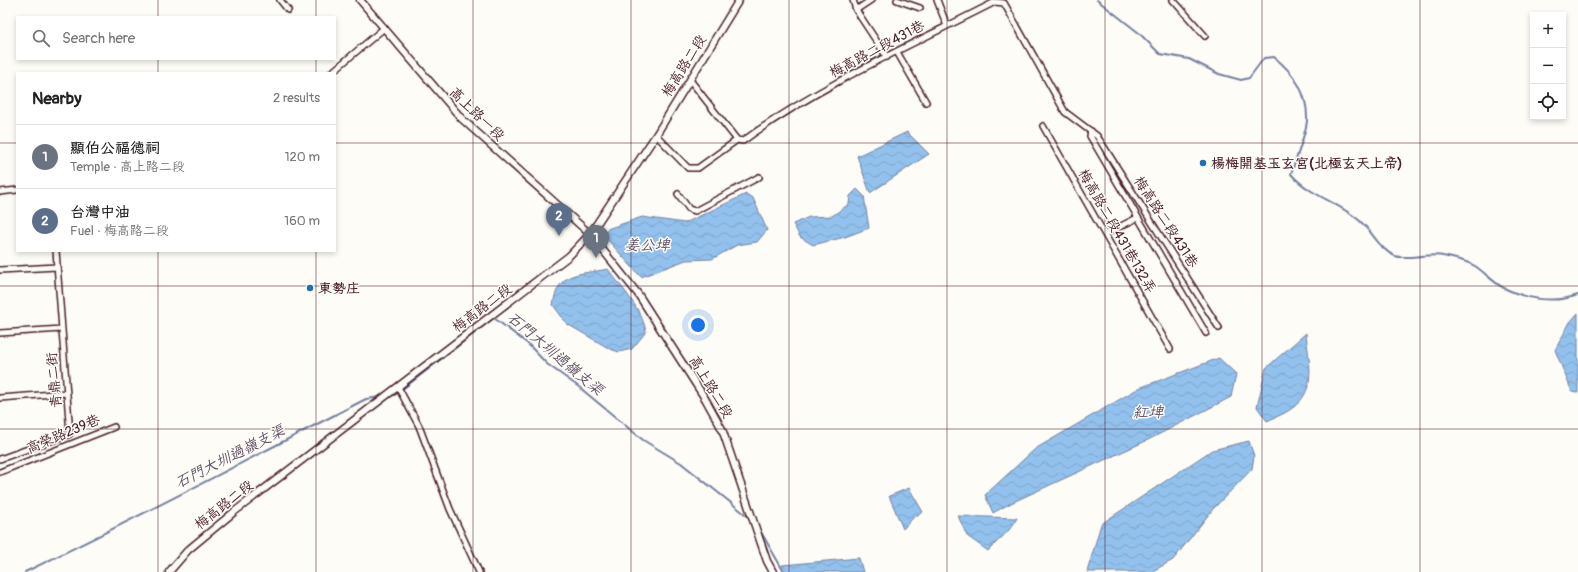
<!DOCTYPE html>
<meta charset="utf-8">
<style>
body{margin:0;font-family:Pangolin,"LXGW WenKai TC",sans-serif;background:#f6f6f6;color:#222}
.controls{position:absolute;right:12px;top:12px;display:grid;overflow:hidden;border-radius:0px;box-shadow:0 2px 6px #0003}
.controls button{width:36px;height:36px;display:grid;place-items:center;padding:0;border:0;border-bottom:1px solid #e0e0e0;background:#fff;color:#222;font:20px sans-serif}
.you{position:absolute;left:698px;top:325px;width:14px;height:14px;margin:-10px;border:3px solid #fff;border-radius:50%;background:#1a73e8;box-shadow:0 0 0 6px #1a73e833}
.badge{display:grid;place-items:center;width:26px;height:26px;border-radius:50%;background:#ea580c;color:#fff;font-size:13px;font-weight:700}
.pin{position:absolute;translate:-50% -33px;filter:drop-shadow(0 1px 2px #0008)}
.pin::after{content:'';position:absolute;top:21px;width:14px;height:12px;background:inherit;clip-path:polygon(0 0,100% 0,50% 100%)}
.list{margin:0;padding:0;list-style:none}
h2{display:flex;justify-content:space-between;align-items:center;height:52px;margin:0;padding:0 16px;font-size:17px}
h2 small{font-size:13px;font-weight:400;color:#767676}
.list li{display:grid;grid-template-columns:26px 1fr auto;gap:12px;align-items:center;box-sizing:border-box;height:64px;padding:0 16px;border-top:1px solid #e0e0e0}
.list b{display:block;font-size:15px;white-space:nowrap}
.list p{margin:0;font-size:13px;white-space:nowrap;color:#767676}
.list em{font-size:13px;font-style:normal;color:#767676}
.icon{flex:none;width:22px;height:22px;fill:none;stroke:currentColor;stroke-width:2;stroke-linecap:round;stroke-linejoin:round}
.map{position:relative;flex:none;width:1578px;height:572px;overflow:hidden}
.search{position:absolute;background:#fff;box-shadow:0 2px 6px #0003;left:16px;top:16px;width:320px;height:44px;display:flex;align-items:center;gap:10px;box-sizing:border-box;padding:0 14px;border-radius:0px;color:#767676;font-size:15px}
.panel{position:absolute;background:#fff;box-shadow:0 2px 6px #0003;left:16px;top:72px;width:320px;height:180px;border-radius:0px}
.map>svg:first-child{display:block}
.water{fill:url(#water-waves);stroke:#75809f}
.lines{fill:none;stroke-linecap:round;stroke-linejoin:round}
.stream{stroke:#75809f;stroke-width:2}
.minor-casing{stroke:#4a1f2b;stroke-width:8}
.tertiary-casing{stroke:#4a1f2b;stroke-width:9}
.minor{stroke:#fdfcf7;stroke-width:5}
.tertiary{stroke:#fdfcf7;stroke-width:6}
.grid{fill:none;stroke:#4a1f2b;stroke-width:1;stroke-opacity:0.55}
.poi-dot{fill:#1f6fb2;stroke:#fdfcf7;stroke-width:1.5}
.labels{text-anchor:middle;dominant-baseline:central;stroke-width:3;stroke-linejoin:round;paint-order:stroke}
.street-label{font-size:14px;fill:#4a1f2b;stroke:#fdfcf7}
.poi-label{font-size:14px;font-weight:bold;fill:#4a1f2b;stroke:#fdfcf7;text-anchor:start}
.water-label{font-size:15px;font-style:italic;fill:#5f5065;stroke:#fdfcf7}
</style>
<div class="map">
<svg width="1578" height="572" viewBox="0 0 1578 572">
<defs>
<pattern id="water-waves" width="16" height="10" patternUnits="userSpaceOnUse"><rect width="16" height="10" fill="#91c1ec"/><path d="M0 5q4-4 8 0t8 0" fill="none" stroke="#7fa5cb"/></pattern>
</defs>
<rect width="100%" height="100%" fill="#fdfcf7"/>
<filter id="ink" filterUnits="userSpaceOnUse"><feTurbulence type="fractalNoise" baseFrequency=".025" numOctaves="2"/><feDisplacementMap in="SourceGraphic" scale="8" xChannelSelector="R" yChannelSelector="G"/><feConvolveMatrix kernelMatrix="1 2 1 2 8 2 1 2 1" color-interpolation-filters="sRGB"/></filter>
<g filter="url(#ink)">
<path class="water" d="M 907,132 L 929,154 L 870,193 L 857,156 Z
M 857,189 L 864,196 L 869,228 L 845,237 L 813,245 L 800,237 L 793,224 L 809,217 L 832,216 L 849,204 L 850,196 Z
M 746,194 L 753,198 L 767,230 L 757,242 L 737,245 L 712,259 L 686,260 L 641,277 L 605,237 L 607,229 L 642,217 L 685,223 Z
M 608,269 C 621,287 643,310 646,332 L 632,349 L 619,352 L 610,349 L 567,324 L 553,305 C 558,270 579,275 608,269 Z
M 1578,313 L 1578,393 L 1572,392 L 1555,350 L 1570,322 Z
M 1306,333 C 1308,359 1318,387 1295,406 C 1287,413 1276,417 1267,421 L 1257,407 L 1266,368 Z
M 1219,358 L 1236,374 L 1231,397 L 1148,440 L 1011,503 L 993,513 L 985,495 L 1035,449 L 1139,388 Z
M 1249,441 L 1254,456 L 1252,469 L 1213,509 L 1173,560 L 1151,572 L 1087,572 L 1101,524 L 1212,450 Z
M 909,488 L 923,512 L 913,518 L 903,529 L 889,496 Z
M 958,516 L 1017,518 C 1011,531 998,540 988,551 L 967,536 Z
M 859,558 L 863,572 L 786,572 L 782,565 Z"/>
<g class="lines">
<path class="stream" d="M 1097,0 L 1139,33 L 1160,54 L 1189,59 L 1219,74 L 1241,80 L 1249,78 L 1264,58 L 1274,57 C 1294,73 1308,93 1307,120 C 1307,130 1295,162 1291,174 C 1311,197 1342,203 1363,224 C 1374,234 1380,250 1395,256 C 1405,260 1431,253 1443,256 C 1453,258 1467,261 1475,266 C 1484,272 1492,281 1502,287 C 1525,299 1553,304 1578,295
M 390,396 L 395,395 L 494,318 L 528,344 L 547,364 L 579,387 L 643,440 L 681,463 L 750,518
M 757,525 L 784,572
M 25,572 C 140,517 252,457 366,399 L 380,397"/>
<g class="minor-casing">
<path id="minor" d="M 280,0 L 288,10
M 853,0 L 856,10 L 887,57
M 897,0 L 920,8
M 937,0 L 947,26
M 1173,0 L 1205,36
M 856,10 L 871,0
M 897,52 L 926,102
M 331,73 L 383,29
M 690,80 L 737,140 L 743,141 C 820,85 911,45 995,2 L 1004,3 L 1065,112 L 1097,136 L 1219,328
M 1043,126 L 1170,349
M 1091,131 L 1090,136 L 1206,333
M 656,135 L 688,168 L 698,168 L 737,140
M 0,192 L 17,190
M 678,194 L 689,209 L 695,211 L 759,177
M 1105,234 L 1137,218
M 0,270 L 57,267
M 0,333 L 62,329
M 398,387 L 419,426 L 450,509 L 479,572
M 0,398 L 67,393
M 0,459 L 70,434 L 56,251
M 0,472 L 114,427"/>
</g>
<g class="tertiary-casing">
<path id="tertiary" d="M 360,0 L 462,119 L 590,234 L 638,294 L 706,400 L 722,429 L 767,561 L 773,572
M 169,572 L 188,550 L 234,512 L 569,256 L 590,234 L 656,135 L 739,0"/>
</g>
<use href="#minor" class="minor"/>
<use href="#tertiary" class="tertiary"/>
</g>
</g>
<path class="grid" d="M 158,0 L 158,17M 316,0 L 316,17M 473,0 L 473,572M 631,0 L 631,572M 789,0 L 789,572M 947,0 L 947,572M 1105,0 L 1105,572M 1262,0 L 1262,572M 1420,0 L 1420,572M 158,59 L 158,73M 316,59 L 316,73M 0,143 L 17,143M 335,143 L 1578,143M 158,251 L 158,572M 316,251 L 316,572M 0,286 L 1578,286M 0,429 L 1578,429"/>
<g class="poi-dot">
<circle cx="1203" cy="163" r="4"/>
<circle cx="310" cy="288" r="4"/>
</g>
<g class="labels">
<g class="street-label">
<text transform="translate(877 49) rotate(-28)">梅高路二段431巷</text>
<text transform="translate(684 66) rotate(-58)">梅高路二段</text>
<text transform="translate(477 114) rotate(44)">高上路一段</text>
<text transform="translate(1166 222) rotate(57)">梅高路二段431巷</text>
<text transform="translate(1117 231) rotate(60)">梅高路二段431巷132弄</text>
<text transform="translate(482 308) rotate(-37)">梅高路二段</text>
<text transform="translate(54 380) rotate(-95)">青鼎二街</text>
<text transform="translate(711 387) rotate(59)">高上路二段</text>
<text transform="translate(63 434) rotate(-23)">高榮路239巷</text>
<text transform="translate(224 505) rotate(-38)">梅高路二段</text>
</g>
<g class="poi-label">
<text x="1211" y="163">楊梅開基玉玄宮(北極玄天上帝)</text>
<text x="318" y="288">東勢庄</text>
</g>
<g class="water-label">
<text x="647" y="245">姜公埤</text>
<text transform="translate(555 354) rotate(40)">石門大圳過嶺支渠</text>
<text x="1148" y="412">紅埤</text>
<text transform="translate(230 457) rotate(-27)">石門大圳過嶺支渠</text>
</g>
</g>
</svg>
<div class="controls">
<button>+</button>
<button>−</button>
<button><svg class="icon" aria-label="locate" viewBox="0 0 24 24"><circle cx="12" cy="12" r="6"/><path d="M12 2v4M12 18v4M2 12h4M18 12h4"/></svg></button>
</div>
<div class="you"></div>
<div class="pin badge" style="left:596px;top:258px;background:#6b7280">1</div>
<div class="pin badge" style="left:559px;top:236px;background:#5c6f8a">2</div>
<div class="search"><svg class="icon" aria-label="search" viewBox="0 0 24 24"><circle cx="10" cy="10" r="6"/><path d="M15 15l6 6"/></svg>Search here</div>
<section class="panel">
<h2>Nearby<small>2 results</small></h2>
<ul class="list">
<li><span class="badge" style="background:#6b7280">1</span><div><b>顯伯公福德祠</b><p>Temple · 高上路二段</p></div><em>120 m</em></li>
<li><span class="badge" style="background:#5c6f8a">2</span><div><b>台灣中油</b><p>Fuel · 梅高路二段</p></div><em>160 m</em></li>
</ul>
</section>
</div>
